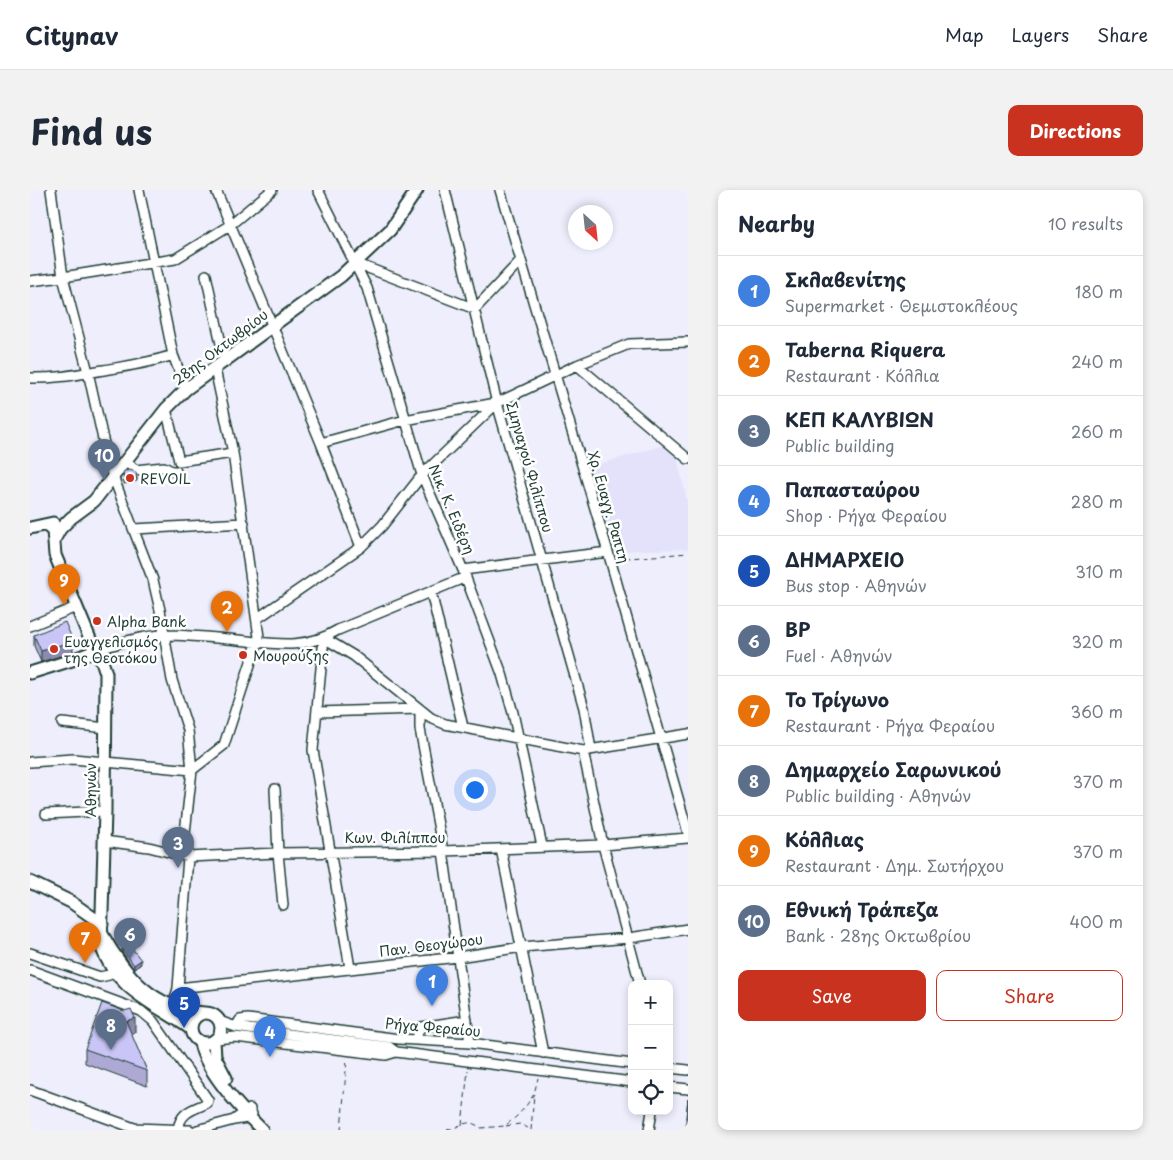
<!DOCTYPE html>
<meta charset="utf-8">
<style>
body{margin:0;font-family:"Playpen Sans",sans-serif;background:#f2f2f3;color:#1f2937}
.controls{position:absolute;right:15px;bottom:15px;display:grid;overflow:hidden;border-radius:10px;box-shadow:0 2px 8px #0003}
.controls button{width:45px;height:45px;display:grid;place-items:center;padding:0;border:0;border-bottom:1px solid #e0e1e3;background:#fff;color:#1f2937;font:25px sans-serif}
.compass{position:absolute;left:538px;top:15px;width:45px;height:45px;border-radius:50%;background:#fff;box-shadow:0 2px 8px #0003;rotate:153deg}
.you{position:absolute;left:444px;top:599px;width:18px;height:18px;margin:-12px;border:4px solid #fff;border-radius:50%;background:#1a73e8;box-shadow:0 0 0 8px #1a73e833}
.badge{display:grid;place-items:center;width:32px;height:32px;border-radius:50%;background:#c8321e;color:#fff;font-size:16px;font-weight:700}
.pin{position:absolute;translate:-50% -41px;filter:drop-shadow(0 1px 2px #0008)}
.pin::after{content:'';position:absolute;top:26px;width:18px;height:15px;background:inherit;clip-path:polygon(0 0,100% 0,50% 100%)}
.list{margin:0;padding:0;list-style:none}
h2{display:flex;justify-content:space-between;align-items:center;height:65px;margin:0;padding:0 20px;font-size:21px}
h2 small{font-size:16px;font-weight:400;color:#747a83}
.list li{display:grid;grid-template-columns:32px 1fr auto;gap:15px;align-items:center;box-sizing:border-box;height:70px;padding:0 20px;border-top:1px solid #e0e1e3}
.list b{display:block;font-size:19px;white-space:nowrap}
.list p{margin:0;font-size:16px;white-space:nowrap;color:#747a83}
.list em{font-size:16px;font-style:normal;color:#747a83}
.actions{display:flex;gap:10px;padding:15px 20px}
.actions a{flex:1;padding:11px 0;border:1px solid #c8321e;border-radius:10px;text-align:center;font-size:18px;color:#c8321e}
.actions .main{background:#c8321e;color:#fff}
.icon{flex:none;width:28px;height:28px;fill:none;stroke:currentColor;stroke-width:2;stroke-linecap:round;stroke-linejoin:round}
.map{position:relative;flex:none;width:658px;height:940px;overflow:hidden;border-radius:10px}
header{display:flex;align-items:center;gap:30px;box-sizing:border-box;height:70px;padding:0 25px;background:#fff;border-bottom:1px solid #e0e1e3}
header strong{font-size:24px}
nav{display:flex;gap:28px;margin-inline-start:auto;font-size:18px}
.intro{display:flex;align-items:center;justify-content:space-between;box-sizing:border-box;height:120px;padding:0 30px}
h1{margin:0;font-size:35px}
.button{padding:12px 22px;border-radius:10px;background:#c8321e;color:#fff;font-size:18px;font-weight:700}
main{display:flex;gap:30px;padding:0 30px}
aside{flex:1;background:#fff;border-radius:10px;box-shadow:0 2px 8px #0003}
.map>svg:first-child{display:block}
.built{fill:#e4e2fb}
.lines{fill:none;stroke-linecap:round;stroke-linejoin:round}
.minor-casing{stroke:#1f3d34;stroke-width:12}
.major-casing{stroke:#1f3d34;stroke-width:15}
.path{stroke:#1f3d34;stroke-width:1;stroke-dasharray:5 4;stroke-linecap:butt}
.minor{stroke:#fff;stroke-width:9}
.major{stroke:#fff;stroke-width:11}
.wall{fill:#ada9d4;stroke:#1f3d34}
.shaded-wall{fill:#8d8aad;stroke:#1f3d34}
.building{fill:#c9c5f7;stroke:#1f3d34}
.poi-dot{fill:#c8321e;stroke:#fff;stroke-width:2}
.labels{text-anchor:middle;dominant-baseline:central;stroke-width:5;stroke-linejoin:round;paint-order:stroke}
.street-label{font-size:14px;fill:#1f3d34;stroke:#fff}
.poi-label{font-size:14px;fill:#1f3d34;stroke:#fff;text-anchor:start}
</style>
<header>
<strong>Citynav</strong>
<nav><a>Map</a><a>Layers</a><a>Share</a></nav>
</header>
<div class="intro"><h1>Find us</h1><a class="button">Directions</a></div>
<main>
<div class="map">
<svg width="658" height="940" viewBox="0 0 658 940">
<rect width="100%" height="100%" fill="#efeefd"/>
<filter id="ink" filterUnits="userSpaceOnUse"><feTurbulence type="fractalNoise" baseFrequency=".02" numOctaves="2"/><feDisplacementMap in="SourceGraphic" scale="10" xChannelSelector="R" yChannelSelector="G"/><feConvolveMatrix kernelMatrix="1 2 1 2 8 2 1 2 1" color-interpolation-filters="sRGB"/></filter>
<g filter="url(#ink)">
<path class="built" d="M 638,254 L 646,263 L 658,315 L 658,359 L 584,361 L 559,277 Z"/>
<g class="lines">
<g class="minor-casing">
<path id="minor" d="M 21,0 L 33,87 L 58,182 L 79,276 L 123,390 L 130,420 L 142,490 L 158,540 L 162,580 L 155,643 L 158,667 L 148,798 L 143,818
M 109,0 L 143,165 L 156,199
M 186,0 L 291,253 L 331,357
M 288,0 L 337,98 L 392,285 L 433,380 L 472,484 L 483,523 L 512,656
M 415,0 L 467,213 L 554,518 L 561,560
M 470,0 L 578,362 L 658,643
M 325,73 L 445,119 L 491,70
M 176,85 L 195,172
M 0,91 L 33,87 L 145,69 L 200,35 L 242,0
M 547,175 L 658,269
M 0,188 C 25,189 49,184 74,180 C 97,176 120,173 143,165
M 136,219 L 149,271 L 203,263
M 291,253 L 375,230 L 466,213
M 96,271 L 105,280 L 134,277 L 142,281 L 146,281
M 104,339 L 214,333
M 433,380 L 578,362
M 401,402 L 433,537
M 228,428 L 331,357 L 352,336 L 392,285 L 467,213 L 547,175 L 599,154 L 658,152
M 0,436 L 46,417
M 294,448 L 324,466 L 401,528 L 415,534 L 553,561 L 658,544
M 294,448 L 283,560 L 320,778
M 65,461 C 83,454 116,445 136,445 C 160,445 185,448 208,450 C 246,454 275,460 308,440 L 436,387
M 287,522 L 390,519 L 390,539 L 413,661 L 440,853
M 32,533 L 76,538
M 553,561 L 573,655 L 610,794
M 0,572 L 43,569 L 162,580
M 162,580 L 194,555 L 229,447 L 203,263 L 185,179
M 245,599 L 248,663 L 253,715
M 16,624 L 75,621
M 74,651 L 119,657 L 158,667 L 248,663 L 413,661 L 573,655 L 658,648
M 471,659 L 513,863
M 0,763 L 70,787 L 79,785 L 90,779
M 0,780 L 111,821 L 123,831 L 178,910 L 177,913 C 163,920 151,921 148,939
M 148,798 L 428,767 L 492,757 L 599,748 L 658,739
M 189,831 L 206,837 L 219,839 L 359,857 L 366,862
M 206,837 L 210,830 L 218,829 L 369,849 L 440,853 L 602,874
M 186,849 L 205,847 L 356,865 L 366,862 L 602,892
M 386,850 L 388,841 L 391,837 L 437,830
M 639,878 L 658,880
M 639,897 L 658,899
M 0,900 L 104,938 L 160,940
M 220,919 L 204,930 L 217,928 L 222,924
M 167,940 L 204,930
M 619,940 L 622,921"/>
</g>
<g class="major-casing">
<path id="major" d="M 16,335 L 23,341 L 25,365 L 65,461 L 72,471 L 76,483 L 75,621 L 71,756 C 87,801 125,813 161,839
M 0,338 L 23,333
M 24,350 L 30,339 L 41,328 L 64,311 L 136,219 L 156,199 L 311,86 L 360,40 L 387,0
M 0,483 L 42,470 L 65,461
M 0,692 L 41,712 L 72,734
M 72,744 C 96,786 122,819 174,823
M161 838a15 15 0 1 1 30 0a15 15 0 1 1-30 0Z
M 184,851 L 185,867 L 196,888
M 170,852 C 174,880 212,920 232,940"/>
</g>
<path class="path" d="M 587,364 L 600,368 L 658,363
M 432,935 L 438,880
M 476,936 L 490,934 L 500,939
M 311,940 L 317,869
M 417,940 C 432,937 436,927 451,938 L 475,936 L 487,926 L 496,916 L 504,904 L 508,888
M 501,940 L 504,904"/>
<use href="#minor" class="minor"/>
<use href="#major" class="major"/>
</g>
<path class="wall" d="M 93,283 L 107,288 L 107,291 L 94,294 Z
M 4,445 L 43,462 L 11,472 L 4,456 Z
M 92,758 L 111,774 L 104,779 L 92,762 Z
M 94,821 L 105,842 L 101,844 L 117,881 L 117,896 L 55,873 L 55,859 Z
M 658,908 L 658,936 L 656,935 L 656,928 Z"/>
<path class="shaded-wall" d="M 43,451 L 43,462 L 11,472 L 11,461 Z
M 111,770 L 111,774 L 104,779 L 104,775 Z
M 105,828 L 105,842 L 96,846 L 96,831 Z"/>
<path class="building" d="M 100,280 L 106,282 L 107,288 L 94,290 L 93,283 L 94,281 Z
M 35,432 L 43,451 L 11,461 L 4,445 Z
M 98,753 L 111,770 L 104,775 L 92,758 Z
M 72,813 L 94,821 L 101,819 L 105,828 L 96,831 L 117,881 L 55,859 Z
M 658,908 L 658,928 L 656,928 Z"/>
</g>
<g class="poi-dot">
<circle cx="100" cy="288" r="5"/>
<circle cx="67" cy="431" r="5"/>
<circle cx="24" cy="459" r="5"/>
<circle cx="213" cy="465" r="5"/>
</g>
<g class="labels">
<g class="street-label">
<text transform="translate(190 157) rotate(-37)">28ης Οκτωβρίου</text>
<text transform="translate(500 277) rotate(74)">Σμηναγού Φιλίππου</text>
<text transform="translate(579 317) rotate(74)">Χρ. Ευαγγ. Ραπτη</text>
<text transform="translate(422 319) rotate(67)">Νικ. Κ. Ειδέρη</text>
<text transform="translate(60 600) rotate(-90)">Αθηνών</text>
<text x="365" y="647">Κων. Φιλίππου</text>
<text transform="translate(401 755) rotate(-7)">Παν. Θεογώρου</text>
<text transform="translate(403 837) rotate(5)">Ρήγα Φεραίου</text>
</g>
<g class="poi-label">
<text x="110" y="288">REVOIL</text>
<text x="77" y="431">Alpha Bank</text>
<text x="34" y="451">Ευαγγελισμός<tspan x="34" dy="16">της Θεοτόκου</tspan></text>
<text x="223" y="465">Μουρούζης</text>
</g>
</g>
</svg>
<div class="controls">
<button>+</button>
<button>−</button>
<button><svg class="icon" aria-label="locate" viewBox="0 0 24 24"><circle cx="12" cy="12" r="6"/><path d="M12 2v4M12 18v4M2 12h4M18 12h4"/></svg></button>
</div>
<svg class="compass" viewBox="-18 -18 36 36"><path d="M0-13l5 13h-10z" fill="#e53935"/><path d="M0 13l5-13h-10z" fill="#747a83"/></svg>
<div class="you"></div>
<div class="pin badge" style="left:402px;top:816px;background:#3f7fe0">1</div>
<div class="pin badge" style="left:197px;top:442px;background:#e8710a">2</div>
<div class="pin badge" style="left:148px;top:678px;background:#5c6f8a">3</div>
<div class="pin badge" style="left:240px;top:867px;background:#3f7fe0">4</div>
<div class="pin badge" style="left:154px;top:838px;background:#1a4fb4">5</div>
<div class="pin badge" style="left:100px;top:769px;background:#5c6f8a">6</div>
<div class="pin badge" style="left:55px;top:773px;background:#e8710a">7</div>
<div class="pin badge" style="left:81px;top:860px;background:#5c6f8a">8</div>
<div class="pin badge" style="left:34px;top:415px;background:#e8710a">9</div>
<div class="pin badge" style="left:74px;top:290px;background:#5c6f8a">10</div>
</div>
<aside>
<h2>Nearby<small>10 results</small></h2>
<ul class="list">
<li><span class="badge" style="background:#3f7fe0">1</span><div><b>Σκλαβενίτης</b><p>Supermarket · Θεμιστοκλέους</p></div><em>180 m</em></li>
<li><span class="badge" style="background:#e8710a">2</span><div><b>Taberna Riquera</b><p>Restaurant · Κόλλια</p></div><em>240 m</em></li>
<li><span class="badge" style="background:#5c6f8a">3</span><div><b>ΚΕΠ ΚΑΛΥΒΙΩΝ</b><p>Public building</p></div><em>260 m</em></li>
<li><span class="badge" style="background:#3f7fe0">4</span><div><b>Παπασταύρου</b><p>Shop · Ρήγα Φεραίου</p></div><em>280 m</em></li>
<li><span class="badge" style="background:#1a4fb4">5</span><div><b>ΔΗΜΑΡΧΕΙΟ</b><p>Bus stop · Αθηνών</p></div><em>310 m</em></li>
<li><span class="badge" style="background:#5c6f8a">6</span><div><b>BP</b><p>Fuel · Αθηνών</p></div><em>320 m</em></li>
<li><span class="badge" style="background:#e8710a">7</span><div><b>Το Τρίγωνο</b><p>Restaurant · Ρήγα Φεραίου</p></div><em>360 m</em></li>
<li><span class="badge" style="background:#5c6f8a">8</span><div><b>Δημαρχείο Σαρωνικού</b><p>Public building · Αθηνών</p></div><em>370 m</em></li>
<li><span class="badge" style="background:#e8710a">9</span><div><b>Κόλλιας</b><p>Restaurant · Δημ. Σωτήρχου</p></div><em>370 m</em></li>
<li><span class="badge" style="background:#5c6f8a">10</span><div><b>Εθνική Τράπεζα</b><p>Bank · 28ης Οκτωβρίου</p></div><em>400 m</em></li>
</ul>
<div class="actions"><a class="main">Save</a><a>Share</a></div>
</aside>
</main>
